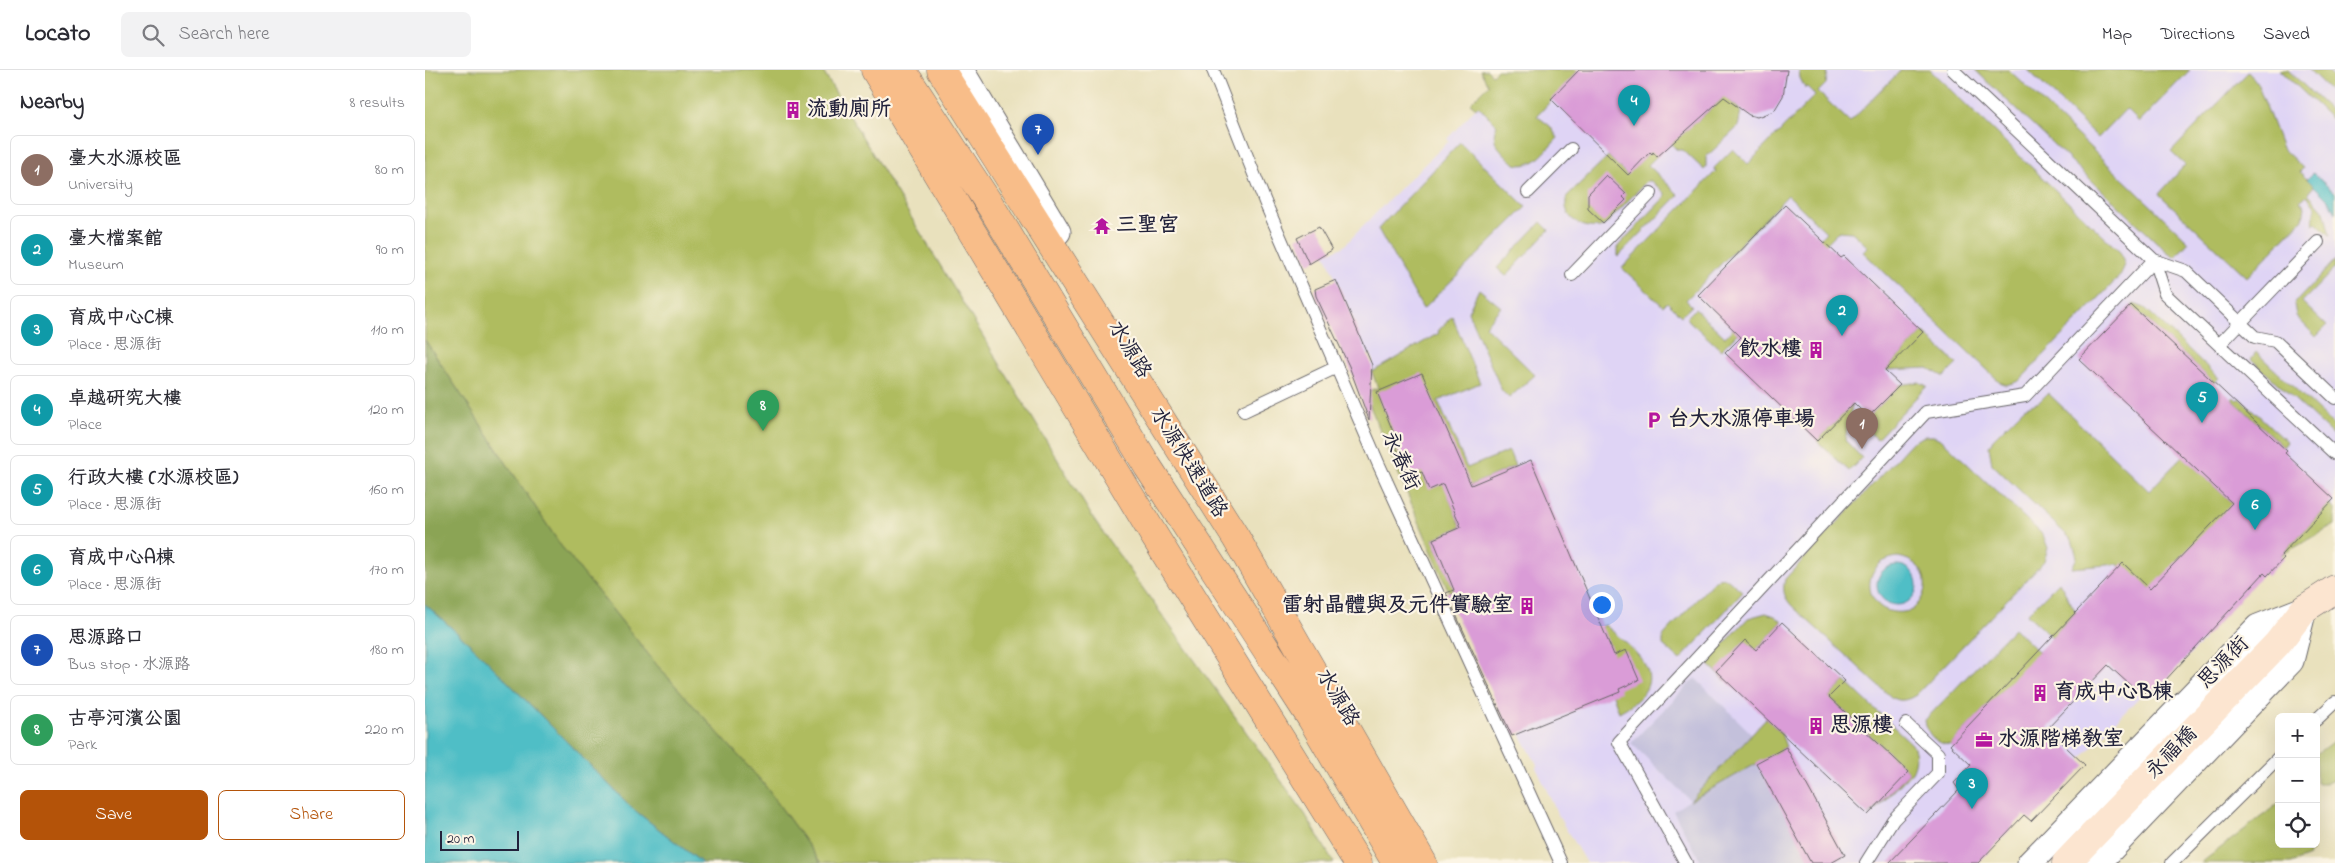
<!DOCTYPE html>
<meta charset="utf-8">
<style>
body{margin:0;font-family:"Indie Flower","LXGW WenKai TC",sans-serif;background:#f2f2f3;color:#2b2b33}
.controls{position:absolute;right:15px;bottom:15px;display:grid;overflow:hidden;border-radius:8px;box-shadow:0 5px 20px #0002}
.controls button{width:45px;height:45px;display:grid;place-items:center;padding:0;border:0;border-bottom:1px solid #e1e1e2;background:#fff;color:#2b2b33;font:25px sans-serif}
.scale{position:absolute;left:15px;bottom:12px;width:79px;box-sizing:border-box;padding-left:5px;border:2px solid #22223b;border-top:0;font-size:14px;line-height:18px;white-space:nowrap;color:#22223b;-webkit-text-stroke:4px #fcf5e5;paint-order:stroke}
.you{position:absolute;left:1176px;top:534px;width:18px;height:18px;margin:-12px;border:4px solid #fff;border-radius:50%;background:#1a73e8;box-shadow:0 0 0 8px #1a73e833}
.badge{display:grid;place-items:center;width:32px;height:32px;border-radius:50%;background:#b45309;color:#fff;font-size:16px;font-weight:700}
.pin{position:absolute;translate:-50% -41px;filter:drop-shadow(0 1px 2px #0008)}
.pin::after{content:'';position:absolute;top:26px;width:18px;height:15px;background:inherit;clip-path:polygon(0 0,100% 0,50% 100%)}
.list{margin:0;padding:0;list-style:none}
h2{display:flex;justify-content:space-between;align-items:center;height:65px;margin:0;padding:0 20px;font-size:21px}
h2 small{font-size:16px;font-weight:400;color:#7c7c81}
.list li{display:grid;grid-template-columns:32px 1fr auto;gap:15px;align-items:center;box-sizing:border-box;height:70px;margin:0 10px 10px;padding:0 10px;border:1px solid #e1e1e2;border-radius:8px}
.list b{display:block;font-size:19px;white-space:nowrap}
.list p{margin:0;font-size:16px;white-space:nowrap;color:#7c7c81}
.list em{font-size:16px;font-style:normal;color:#7c7c81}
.actions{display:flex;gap:10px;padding:15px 20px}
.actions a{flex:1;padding:11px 0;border:1px solid #b45309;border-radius:8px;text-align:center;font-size:18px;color:#b45309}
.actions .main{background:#b45309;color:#fff}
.icon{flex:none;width:28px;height:28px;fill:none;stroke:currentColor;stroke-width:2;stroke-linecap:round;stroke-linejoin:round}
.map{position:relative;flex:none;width:1910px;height:793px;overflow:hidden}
header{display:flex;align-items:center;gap:30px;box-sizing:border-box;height:70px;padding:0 25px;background:#fff;border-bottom:1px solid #e1e1e2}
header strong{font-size:24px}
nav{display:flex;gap:28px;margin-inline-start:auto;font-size:18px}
.search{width:350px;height:45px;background:#f2f2f3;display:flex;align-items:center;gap:12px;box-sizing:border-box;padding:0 18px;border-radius:8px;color:#7c7c81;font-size:19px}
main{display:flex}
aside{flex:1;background:#fff}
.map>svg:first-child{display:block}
.built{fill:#dfd4f5}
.industrial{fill:#c3c0db}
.green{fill:#afbc5e;stroke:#686f4c;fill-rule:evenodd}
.forest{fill:#8ba455;stroke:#566348}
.water{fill:#50bec6;stroke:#397080}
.building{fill:#da9cd7}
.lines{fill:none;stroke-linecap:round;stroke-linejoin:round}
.lane-casing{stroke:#686568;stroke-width:14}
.street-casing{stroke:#686568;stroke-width:27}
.secondary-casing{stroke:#686568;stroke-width:29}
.highway-casing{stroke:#686568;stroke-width:29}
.lane{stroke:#fff;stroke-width:12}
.street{stroke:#fff;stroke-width:25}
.secondary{stroke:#fce5d0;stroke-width:28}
.highway{stroke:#f8bd89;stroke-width:28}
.labels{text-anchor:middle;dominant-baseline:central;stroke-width:4.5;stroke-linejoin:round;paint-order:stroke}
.poi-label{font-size:21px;font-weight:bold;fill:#22223b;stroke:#fcf5e5;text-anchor:start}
.street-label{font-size:21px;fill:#22223b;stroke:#fcf5e5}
</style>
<header>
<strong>Locato</strong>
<div class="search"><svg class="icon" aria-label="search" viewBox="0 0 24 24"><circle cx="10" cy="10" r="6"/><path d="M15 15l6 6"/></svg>Search here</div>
<nav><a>Map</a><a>Directions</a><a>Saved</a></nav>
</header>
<main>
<aside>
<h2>Nearby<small>8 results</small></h2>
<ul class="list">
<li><span class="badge" style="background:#8d6e63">1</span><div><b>臺大水源校區</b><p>University</p></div><em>80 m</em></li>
<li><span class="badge" style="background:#0f9aa8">2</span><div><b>臺大檔案館</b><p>Museum</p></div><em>90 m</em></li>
<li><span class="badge" style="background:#0f9aa8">3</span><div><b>育成中心C棟</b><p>Place · 思源街</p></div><em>110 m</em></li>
<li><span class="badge" style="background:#0f9aa8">4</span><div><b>卓越研究大樓</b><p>Place</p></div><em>120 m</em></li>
<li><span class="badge" style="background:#0f9aa8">5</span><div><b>行政大樓 (水源校區)</b><p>Place · 思源街</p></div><em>160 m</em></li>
<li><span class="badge" style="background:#0f9aa8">6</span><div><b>育成中心A棟</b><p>Place · 思源街</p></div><em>170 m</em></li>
<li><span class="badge" style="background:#1a4fb4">7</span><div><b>思源路口</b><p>Bus stop · 水源路</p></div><em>180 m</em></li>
<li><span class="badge" style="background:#2e9e5b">8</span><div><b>古亭河濱公園</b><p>Park</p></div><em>220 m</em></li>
</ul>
<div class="actions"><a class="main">Save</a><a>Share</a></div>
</aside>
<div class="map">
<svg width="1910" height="793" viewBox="0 0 1910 793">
<rect width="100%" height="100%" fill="#fcf5e5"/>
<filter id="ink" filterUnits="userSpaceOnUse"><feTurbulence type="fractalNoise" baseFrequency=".02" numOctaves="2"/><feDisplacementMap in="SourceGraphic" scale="10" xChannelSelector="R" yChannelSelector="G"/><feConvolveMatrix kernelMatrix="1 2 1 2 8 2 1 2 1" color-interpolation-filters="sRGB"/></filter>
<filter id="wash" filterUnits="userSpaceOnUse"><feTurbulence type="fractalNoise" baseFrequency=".0096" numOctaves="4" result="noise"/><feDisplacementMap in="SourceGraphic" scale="20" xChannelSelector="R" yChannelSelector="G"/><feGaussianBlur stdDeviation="1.12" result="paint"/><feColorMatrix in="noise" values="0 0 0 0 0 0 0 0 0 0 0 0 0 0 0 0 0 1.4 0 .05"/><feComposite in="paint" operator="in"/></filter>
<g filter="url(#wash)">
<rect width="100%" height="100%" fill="#e9e1bd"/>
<path class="built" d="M 1055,0 L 1062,0 L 1067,5 L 1072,0 L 1910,0 L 1910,455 L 1856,485 L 1859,488 L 1842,506 L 1839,503 L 1776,567 L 1779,570 L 1725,627 L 1719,622 L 1655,689 L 1660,695 L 1606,751 L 1599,745 L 1553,793 L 1161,793 L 1134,747 L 1111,697 L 1113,696 L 1095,664 L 1099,662 L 1076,608 L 1029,520 L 1024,522 L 939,322 L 953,318 L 947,302 L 948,289 L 945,284 L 930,289 L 933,260 L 900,184 L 918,177 L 979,114 L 1024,71 L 1022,69 L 1051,38 L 1045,33 L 1063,15 Z"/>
<path class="industrial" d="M 1270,608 L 1327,664 L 1266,730 L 1331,693 L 1386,793 L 1277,793 L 1248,741 L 1265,730 L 1206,673 Z"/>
<path class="green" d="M 0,0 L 397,0 L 671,453 L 880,744 L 909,793 L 396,793 L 338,713 L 231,594 L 136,476 L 0,270 Z
M 1055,0 L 1062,0 L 1067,5 L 1072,0 L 1154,0 L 1112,46 L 1125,56 L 1133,68 C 1120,81 1110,99 1090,94 C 1078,82 1063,72 1072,55 L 1053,36 L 1051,38 L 1045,33 L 1063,15 Z
M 1374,0 L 1403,0 L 1401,14 L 1393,22 L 1425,52 L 1476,0 L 1505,0 L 1695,182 L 1700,195 L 1695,206 L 1594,311 L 1581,315 L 1575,312 L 1438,182 L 1443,177 L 1427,162 L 1414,161 L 1296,280 L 1261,248 L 1270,239 L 1300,267 L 1401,162 L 1363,125 L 1261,230 L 1267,236 L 1256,246 L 1242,232 L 1238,236 L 1197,198 L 1291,101 L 1289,98 L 1308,79 L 1323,94 L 1390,25 L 1382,17 L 1380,18 L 1375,8 Z
M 1550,0 L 1584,0 L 1764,172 L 1750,187 L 1741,181 Z
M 1603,0 L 1765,0 L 1714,52 L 1701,39 L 1673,68 Z
M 1855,0 L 1863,0 L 1909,44 L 1910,52 Z
M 1884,0 L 1901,0 L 1910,9 L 1910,25 Z
M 1823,2 L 1832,12 L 1857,78 L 1878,98 L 1875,102 L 1889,116 L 1883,123 L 1899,141 L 1905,165 L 1891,152 L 1888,154 L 1890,137 L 1882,125 L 1875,131 L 1880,137 L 1878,149 L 1822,207 L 1734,124 L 1760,95 L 1746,82 Z
M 1298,19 L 1304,30 L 1316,41 L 1313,57 L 1281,87 L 1281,97 L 1279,100 L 1258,80 L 1252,80 L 1246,74 L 1297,29 Z
M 1035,72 L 1101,137 L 998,239 L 953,159 Z
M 1225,82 L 1228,82 L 1232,86 L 1223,95 L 1254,125 L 1193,187 L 1193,176 L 1240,127 L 1240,123 L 1226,111 L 1222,111 L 1179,156 C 1159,162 1135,148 1142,126 L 1183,86 L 1202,105 Z
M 1116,152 L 1124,160 L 1081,206 L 1072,198 Z
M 1910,190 L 1910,198 L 1877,232 L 1902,256 L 1891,267 L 1871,246 L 1869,234 Z
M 1054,219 L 1076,237 L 1060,256 L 1110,305 L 1084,328 L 1077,321 L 1043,242 Z
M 1709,234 L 1720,238 L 1794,308 L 1789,313 L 1707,236 Z
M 1027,246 L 1055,313 L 1013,331 L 1042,398 L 1084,381 L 1090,396 L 1023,425 L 1036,457 L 1008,469 L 1029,519 L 1024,522 L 939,322 L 953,318 L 947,302 L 1014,263 L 1013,261 Z
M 1498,262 L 1532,294 L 1519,307 L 1503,298 L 1461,300 Z
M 1831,282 L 1910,356 L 1910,367 L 1826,289 Z
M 1494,312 L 1502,316 L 1452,369 L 1442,360 L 1443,347 L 1475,315 Z
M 1623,323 L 1724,421 L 1758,386 L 1807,433 L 1758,536 L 1750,543 L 1698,494 L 1695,497 L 1693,494 L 1647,498 L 1652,487 L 1647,470 L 1567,394 L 1564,377 L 1568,369 L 1599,338 L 1614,332 Z
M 1809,327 L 1812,330 L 1815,328 L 1862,372 L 1858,377 L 1807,329 Z
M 1427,335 L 1420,370 L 1437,388 L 1424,401 L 1392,371 Z
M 1500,366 L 1509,366 L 1517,370 L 1618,465 L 1623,478 L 1619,491 L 1491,625 C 1483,630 1476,632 1467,628 L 1367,536 C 1359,527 1357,521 1360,509 L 1487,372 ZM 1473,487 C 1503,492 1509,521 1487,540 C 1440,555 1428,492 1473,487 Z
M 1904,434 L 1910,439 L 1910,455 L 1856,485 Z
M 1297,508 L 1303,509 L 1318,522 L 1255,590 L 1238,575 L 1238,566 L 1290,510 Z
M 1634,512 L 1651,542 L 1627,567 L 1602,544 Z
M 1341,543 L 1350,546 L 1357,552 L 1331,580 L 1320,571 L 1301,611 L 1282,593 L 1323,548 Z
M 1180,555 C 1213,583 1252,611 1194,642 L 1188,625 L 1177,556 Z
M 1589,558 L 1614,582 L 1525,675 C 1511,674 1501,664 1500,650 Z
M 1420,611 L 1487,674 C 1492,683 1492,692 1487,702 L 1444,746 L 1484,702 L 1404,627 Z
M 1341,648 L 1356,663 L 1361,677 L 1265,731 Z
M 1910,670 L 1910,709 L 1902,713 L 1891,713 L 1891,684 Z
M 1854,733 L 1854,774 L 1887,774 L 1887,782 L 1883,784 L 1884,786 L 1865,793 L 1776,793 Z"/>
<path class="forest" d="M 0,270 L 136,476 L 231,594 L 338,713 L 396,793 L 277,793 L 208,739 L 51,580 L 0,534 Z"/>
<path class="water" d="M 1888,103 L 1910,123 L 1910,143 L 1903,130 L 1882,109 Z
M1452 515a20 20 0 1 1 40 0a20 20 0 1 1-40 0Z
M 0,534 L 51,580 L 208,739 L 277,793 L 0,793 Z"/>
<g id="blocks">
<path class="building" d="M 1154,0 L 1362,0 L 1358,26 L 1349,41 L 1332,47 L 1324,45 L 1299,27 L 1232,87 L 1228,82 L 1227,84 L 1225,82 L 1203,105 L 1126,29 Z
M 1181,105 L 1201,124 L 1198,127 L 1201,130 L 1178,153 L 1163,139 L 1163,124 Z
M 1360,135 L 1416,188 L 1419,186 L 1498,262 L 1460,301 L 1475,315 L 1443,347 L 1429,333 L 1392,371 L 1300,283 L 1316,267 L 1273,225 Z
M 894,157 L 907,180 L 884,194 L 872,168 Z
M 911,210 L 947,295 L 944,350 L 924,296 L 891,226 L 890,219 Z
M 1706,235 L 1862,381 L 1860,383 L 1909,429 L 1856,485 L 1859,488 L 1842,506 L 1839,503 L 1725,627 L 1719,622 L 1716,625 L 1683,595 L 1622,659 L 1660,695 L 1606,751 L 1599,745 L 1553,793 L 1464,793 L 1534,720 L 1529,713 L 1546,695 L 1525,675 L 1627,567 L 1698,493 L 1725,519 L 1807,433 L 1654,289 Z
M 997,303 L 1046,415 L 1106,390 L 1189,585 L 1201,580 L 1214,610 L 1194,619 L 1195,622 L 1087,666 L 1021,523 L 1029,520 L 1008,469 L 1036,457 L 1018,414 L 1004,420 L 997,402 L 984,407 L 966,365 L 969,364 L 952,322 Z
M 1357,552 L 1420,611 L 1404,627 L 1484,702 L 1443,745 L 1291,601 L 1320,570 L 1331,580 Z
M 1361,677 L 1420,785 L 1406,793 L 1386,793 L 1331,693 Z"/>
</g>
</g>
<g filter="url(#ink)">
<use href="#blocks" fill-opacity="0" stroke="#686568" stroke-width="1"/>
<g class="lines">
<g class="lane-casing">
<path id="lane" d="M 788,0 L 840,132 L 954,395 L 1136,793
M 1528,0 L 1729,190 L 1761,201 L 1830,267 L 1850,271 L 1910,328
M 1103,122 L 1146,79
M 1729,190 L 1740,224 L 1910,384
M 1147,205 L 1226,123
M 1794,275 L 1893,172
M 819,341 L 912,297
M 1891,650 L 1910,632
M 1261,793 L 1194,672 L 1501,342 L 1600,326 L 1729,190
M 1441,793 L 1468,750 L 1513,703 L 1513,684 L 1481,654
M 1747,793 L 1854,687"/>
</g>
<g class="street-casing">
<path id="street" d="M 536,0 L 633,162
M 1605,793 L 1833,557 L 1879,539
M 1673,793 L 1866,591 L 1879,539"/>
</g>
<g class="secondary-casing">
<path id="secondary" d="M 1641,793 L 1852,574 L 1879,539 L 1910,519"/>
</g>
<g class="highway-casing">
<path id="highway" d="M 450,0 L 730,467 L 933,793
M 477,0 L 567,138 L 723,397 L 886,648 L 971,793
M 516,0 L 811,468 L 998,793"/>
</g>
<use href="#lane" class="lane"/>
<use href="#street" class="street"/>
<use href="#secondary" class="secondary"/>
<use href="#highway" class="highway"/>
</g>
</g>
<defs>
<g id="building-bare" transform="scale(1.35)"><path d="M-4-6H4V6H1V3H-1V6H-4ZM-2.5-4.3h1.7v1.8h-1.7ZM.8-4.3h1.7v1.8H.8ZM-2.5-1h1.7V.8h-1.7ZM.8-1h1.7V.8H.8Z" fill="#b5179e" stroke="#fcf5e5" stroke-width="2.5" paint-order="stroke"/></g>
<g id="temple-bare" transform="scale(1.35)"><path d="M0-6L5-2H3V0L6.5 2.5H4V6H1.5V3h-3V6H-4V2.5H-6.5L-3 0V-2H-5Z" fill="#b5179e" stroke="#fcf5e5" stroke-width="2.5" paint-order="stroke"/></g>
<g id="parking-bare" transform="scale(1.35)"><path d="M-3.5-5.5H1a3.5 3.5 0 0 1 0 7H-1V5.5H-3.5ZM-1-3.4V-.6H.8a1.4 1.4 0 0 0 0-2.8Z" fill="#b5179e" stroke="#fcf5e5" stroke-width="2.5" paint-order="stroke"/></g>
<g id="office-bare" transform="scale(1.35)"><path d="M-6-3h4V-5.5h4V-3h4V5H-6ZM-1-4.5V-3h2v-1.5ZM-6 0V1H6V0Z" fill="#b5179e" stroke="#fcf5e5" stroke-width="2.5" paint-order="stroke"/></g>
</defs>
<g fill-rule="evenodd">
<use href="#building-bare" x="368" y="40"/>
<use href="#temple-bare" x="677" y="156"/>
<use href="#building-bare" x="1391" y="280"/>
<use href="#parking-bare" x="1229" y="350"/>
<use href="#building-bare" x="1102" y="536"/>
<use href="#building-bare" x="1615" y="623"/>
<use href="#building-bare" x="1391" y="656"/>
<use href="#office-bare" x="1559" y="670"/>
</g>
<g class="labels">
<g class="poi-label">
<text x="382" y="40">流動廁所</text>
<text x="691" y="156">三聖宮</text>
<text x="1377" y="280" text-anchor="end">飲水樓</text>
<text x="1243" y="350">台大水源停車場</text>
<text x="1088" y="536" text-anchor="end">雷射晶體與及元件實驗室</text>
<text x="1629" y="623">育成中心B棟</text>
<text x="1405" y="656">思源樓</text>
<text x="1573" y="670">水源階梯教室</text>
</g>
<g class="street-label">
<text transform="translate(704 280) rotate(59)">水源路</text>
<text transform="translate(975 391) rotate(66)">永春街</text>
<text transform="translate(763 393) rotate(58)">水源快速道路</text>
<text transform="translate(1799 593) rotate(-46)">思源街</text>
<text transform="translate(912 628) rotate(59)">水源路</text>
<text transform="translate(1747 683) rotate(-46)">永福橋</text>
</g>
</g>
</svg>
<div class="controls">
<button>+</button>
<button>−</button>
<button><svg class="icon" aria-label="locate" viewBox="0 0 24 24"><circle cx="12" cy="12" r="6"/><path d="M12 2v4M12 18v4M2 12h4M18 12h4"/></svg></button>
</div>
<div class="scale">20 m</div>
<div class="you"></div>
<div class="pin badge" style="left:1437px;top:379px;background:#8d6e63">1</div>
<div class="pin badge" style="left:1417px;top:266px;background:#0f9aa8">2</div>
<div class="pin badge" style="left:1547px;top:739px;background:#0f9aa8">3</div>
<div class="pin badge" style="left:1209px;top:56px;background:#0f9aa8">4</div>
<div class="pin badge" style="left:1777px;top:353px;background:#0f9aa8">5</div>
<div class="pin badge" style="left:1830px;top:460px;background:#0f9aa8">6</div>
<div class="pin badge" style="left:613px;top:85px;background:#1a4fb4">7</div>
<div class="pin badge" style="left:338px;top:361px;background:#2e9e5b">8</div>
</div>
</main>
